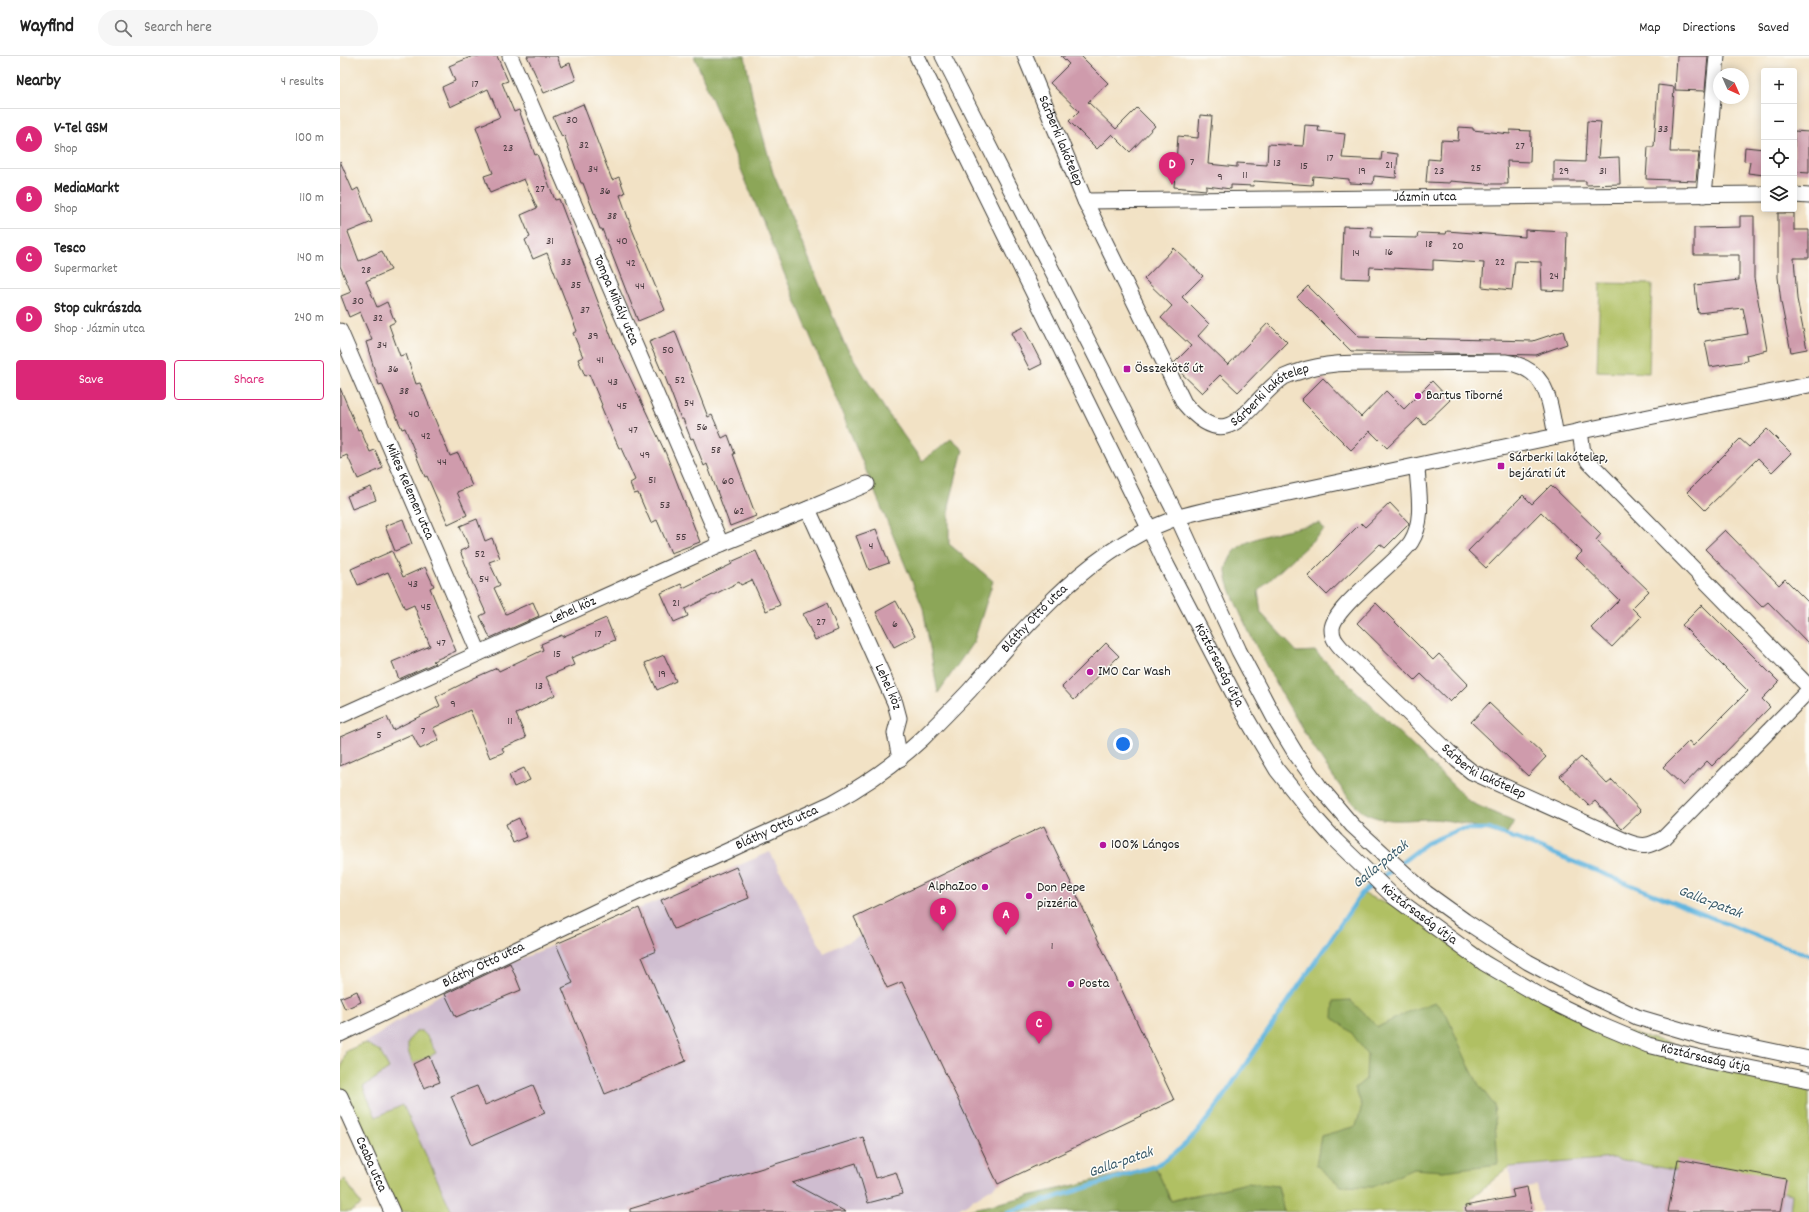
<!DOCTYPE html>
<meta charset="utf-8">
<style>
body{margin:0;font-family:Dekko,sans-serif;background:#f6f6f6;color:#222}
.controls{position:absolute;right:12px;top:12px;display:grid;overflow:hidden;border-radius:4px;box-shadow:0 2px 10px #0003}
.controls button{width:36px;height:36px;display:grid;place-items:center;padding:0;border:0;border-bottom:1px solid #e0e0e0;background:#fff;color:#222;font:20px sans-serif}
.compass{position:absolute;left:1373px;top:12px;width:36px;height:36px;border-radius:50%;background:#fff;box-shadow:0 2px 10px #0003;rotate:135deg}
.you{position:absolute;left:783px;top:688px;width:14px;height:14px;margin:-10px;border:3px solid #fff;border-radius:50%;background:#1a73e8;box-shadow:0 0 0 6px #1a73e833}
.badge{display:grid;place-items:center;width:26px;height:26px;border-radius:50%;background:#db2777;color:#fff;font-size:13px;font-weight:700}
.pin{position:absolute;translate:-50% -33px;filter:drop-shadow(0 1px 2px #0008)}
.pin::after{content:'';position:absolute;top:21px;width:14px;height:12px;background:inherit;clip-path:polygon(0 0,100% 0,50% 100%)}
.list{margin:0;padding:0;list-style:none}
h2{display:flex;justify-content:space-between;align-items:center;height:52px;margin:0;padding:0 16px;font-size:17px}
h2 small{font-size:13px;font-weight:400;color:#767676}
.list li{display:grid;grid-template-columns:26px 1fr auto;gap:12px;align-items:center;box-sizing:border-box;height:60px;padding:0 16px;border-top:1px solid #e0e0e0}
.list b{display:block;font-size:15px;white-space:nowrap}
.list p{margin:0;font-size:13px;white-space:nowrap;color:#767676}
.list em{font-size:13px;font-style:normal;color:#767676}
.actions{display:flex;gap:8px;padding:12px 16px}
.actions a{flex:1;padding:9px 0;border:1px solid #db2777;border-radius:4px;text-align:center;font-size:14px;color:#db2777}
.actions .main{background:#db2777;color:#fff}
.icon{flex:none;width:22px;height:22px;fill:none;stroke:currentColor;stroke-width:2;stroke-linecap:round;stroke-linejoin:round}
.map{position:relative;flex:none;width:1469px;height:1156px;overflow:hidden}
header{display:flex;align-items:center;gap:24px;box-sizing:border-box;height:56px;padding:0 20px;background:#fff;border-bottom:1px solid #e0e0e0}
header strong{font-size:19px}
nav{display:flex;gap:22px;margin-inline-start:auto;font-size:14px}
.search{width:280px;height:36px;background:#f6f6f6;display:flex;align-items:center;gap:10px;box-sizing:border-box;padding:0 14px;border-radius:22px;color:#767676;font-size:15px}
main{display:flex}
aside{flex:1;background:#fff}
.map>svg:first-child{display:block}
.industrial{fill:#cfbdd0}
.green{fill:#b0c063;stroke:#666e40}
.forest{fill:#8ca659;stroke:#54613a}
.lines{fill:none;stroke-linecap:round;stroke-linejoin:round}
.stream{stroke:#64b6df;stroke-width:4.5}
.building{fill:#cf9bac}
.minor-casing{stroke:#3c3a35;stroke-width:17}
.minor{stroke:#fff;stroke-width:15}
.poi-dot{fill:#b5179e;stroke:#fdfcf7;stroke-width:1.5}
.labels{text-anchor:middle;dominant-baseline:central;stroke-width:3;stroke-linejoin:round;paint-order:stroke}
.number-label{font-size:12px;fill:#493c40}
.street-label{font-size:14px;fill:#1c1c1c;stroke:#fdfcf7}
.poi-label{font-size:14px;fill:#1c1c1c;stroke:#fdfcf7;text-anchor:start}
.water-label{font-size:15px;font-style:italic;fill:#395a6a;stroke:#fdfcf7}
</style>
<header>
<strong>Wayfind</strong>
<div class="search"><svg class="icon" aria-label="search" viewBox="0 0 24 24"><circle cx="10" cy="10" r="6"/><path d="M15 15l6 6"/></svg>Search here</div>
<nav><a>Map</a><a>Directions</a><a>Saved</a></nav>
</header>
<main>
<aside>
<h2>Nearby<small>4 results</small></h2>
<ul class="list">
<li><span class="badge">A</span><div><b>V-Tel GSM</b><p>Shop</p></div><em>100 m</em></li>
<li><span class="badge">B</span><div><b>MediaMarkt</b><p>Shop</p></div><em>110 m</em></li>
<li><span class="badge">C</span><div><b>Tesco</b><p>Supermarket</p></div><em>140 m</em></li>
<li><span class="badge">D</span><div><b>Stop cukrászda</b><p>Shop · Jázmin utca</p></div><em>240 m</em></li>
</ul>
<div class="actions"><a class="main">Save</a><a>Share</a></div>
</aside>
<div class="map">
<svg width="1469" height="1156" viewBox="0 0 1469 1156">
<rect width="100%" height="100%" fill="#fdfcf7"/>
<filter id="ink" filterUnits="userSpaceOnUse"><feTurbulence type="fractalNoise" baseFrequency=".025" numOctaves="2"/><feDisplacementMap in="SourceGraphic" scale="8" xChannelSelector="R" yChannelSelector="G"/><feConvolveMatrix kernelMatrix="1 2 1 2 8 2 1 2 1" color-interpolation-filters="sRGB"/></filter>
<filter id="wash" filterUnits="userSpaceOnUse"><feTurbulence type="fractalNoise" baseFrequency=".012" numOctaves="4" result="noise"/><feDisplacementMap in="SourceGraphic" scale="16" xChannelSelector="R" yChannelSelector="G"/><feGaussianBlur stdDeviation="0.9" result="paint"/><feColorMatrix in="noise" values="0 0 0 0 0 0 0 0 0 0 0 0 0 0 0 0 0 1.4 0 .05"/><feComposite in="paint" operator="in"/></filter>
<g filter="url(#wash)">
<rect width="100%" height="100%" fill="#f2e2c5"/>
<path class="industrial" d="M 430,796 L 484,897 L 522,879 L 547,932 L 562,926 L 658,1128 L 614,1156 L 77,1156 L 6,995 L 25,987 L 104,936 Z
M 1273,1102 L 1453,1138 L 1450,1156 L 1202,1156 L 1196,1129 L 1179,1133 L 1184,1156 L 1175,1156 L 1169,1111 Z"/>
<path class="green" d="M 1260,227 L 1312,228 L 1309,317 L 1257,315 Z
M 1022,837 L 1042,846 L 1069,854 L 1258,968 L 1469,1024 L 1469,1156 L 1450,1156 L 1452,1138 L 1273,1102 L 1169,1111 L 1131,1142 L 1135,1156 L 944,1156 L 938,1130 L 848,1140 L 831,1145 L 815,1110 L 850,1085 L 873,1056 Z
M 77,975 L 82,975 L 87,980 L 96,997 L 73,1008 C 67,994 64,986 77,975 Z
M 25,987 L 40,995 L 49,1013 L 23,1031 L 36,1061 L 63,1049 L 112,1156 L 52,1156 L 2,1043 L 0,1016 L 6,995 Z
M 5,1123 L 21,1149 L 10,1156 L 0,1156 L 0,1126 Z"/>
<path class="forest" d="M 354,0 L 405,0 L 412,39 L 433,117 L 504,287 L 546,355 L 582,405 L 611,383 L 623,394 L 609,450 L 609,488 L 653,525 L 634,585 L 598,637 L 583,552 Z
M 980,467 L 984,474 L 918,535 L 921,557 L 957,596 L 975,595 L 1130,746 L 1174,766 L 1165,780 C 1145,774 1123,766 1103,764 C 1075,760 1049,771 1023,756 C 995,739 884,545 886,514 C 886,509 892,498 895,495 C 909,479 958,472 980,467 Z
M 1010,944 L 1038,971 L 1070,955 L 1095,946 L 1106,958 L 1128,1008 L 1139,1029 L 1154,1049 L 1158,1108 L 1103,1115 L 1073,1113 L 1033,1131 L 1001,1130 L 976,1109 L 981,1080 L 1016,1070 L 1022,1050 L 1015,1032 L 1026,1023 L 1027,998 L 1011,976 L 993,962 L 994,945 Z
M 815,1110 L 831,1145 L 907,1127 L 938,1130 L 944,1156 L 621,1156 Z"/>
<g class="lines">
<path class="stream" d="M 668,1156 L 815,1110 C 843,1094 853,1081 873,1056 L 1022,837 L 1087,787 L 1120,773 L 1149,773 L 1185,786 L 1422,882 L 1469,899"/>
</g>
<g id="blocks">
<path class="building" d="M 133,0 L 157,0 L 168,25 L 162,27 L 174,56 L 179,54 L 195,99 L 197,98 L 215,144 L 219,143 L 274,288 L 326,398 L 360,486 L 331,497 L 317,464 L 311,467 L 298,437 L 294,438 L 290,427 L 295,424 L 281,392 L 279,392 L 271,374 L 261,350 L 262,349 L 249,318 L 245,320 L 238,303 L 243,301 L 233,277 L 237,275 L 207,197 L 193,203 L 185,184 L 190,181 L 181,159 L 197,152 L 184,123 L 150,137 L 144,120 L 153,117 L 136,71 L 160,61 L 148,33 L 110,51 L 102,31 L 115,25 L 109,10 Z
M 187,0 L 217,0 L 221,11 L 230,7 L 236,24 L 204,37 Z
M 721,0 L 741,0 L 768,27 L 748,46 L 776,73 L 797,52 L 815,70 L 790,96 L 772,78 L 757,93 L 729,65 L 739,55 L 710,27 L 729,8 Z
M 1337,0 L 1368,0 L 1365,35 L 1335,34 Z
M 1318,29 L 1334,31 L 1330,96 L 1359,96 L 1356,125 L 1306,123 L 1308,91 L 1314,91 Z
M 243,48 L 272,124 L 279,121 L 285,137 L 280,139 L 292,173 L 325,254 L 298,265 L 262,173 L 260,173 L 243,127 L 241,127 L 224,79 L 222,81 L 213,61 Z
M 860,59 L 872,60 L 868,108 L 897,111 L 897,107 L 927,109 L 928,88 L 963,90 L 965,69 L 979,70 L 978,75 L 1005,78 L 1002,102 L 1041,104 L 1042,96 L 1058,98 L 1056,122 L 1034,120 L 1033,128 L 1009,127 L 1009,123 L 973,120 L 972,129 L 914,125 L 913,130 L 891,129 L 891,133 L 866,130 L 866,134 L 834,131 L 838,80 L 858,82 Z
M 1247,65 L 1261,66 L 1258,102 L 1279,101 L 1280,128 L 1246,129 L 1246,125 L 1214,125 L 1214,105 L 1245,106 Z
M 1119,71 L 1133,72 L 1133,74 L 1170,78 L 1170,74 L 1191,75 L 1190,106 L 1167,105 L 1168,128 L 1147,128 L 1110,125 L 1110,127 L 1086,126 L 1088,103 L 1100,104 L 1101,84 L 1118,85 Z
M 1454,75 L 1469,76 L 1469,117 L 1454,116 Z
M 1405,91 L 1424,93 L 1424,119 L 1408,117 L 1410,106 L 1404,105 Z
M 0,105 L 13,135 L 18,132 L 32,166 L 8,176 L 19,205 L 42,195 L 51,214 L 26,225 L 37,251 L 47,246 L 55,266 L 49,269 L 60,300 L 66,298 L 76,328 L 80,327 L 110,400 L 118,397 L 132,430 L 117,436 L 127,459 L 108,468 L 87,420 L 85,421 L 65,372 L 62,373 L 42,328 L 39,329 L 26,286 L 32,284 L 20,256 L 9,261 L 1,240 L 11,236 L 0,210 Z
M 1438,157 L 1454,157 L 1454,174 L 1469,174 L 1469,202 L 1454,202 L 1457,243 L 1467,293 L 1451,296 L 1441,246 L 1438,221 Z
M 1400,160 L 1414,160 L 1414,222 L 1427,294 L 1406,299 L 1407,305 L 1370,311 L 1365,285 L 1408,278 L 1403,252 L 1358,257 L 1355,229 L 1399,224 L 1399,199 L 1354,199 L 1354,172 L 1400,171 Z
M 1003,170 L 1032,171 L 1031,181 L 1077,182 L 1078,177 L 1106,178 L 1107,175 L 1185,181 L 1185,174 L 1227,176 L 1225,235 L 1202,234 L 1201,206 L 1175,205 L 1172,234 L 1142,231 L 1144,207 L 1093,204 L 1093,214 L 1030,211 L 1029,223 L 1001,222 Z
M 834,192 L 863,220 L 842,241 L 869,268 L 858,280 L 888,309 L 928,267 L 947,286 L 898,336 L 880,319 L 862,337 L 838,314 L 834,307 L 851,290 L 821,262 L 832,250 L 804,223 Z
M 968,230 L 1019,281 L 1193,285 L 1223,275 L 1227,288 L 1196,299 L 1011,295 L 957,241 Z
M 683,271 L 702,308 L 690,314 L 671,277 Z
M 335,275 L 368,361 L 372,359 L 382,382 L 388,379 L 395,398 L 393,398 L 416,460 L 390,470 L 367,408 L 364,410 L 353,382 L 351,383 L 343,363 L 341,363 L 322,313 L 321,314 L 309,286 Z
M 983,322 L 1021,361 L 1046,335 L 1064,353 L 1092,325 L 1110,344 L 1084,369 L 1078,362 L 1047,392 L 1030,375 L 1011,394 L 961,344 Z
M 0,332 L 18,374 L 20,373 L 30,396 L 35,394 L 43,412 L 18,423 L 7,399 L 0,402 Z
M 1427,373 L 1451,397 L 1432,416 L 1418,402 L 1365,454 L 1347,436 L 1400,383 L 1409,391 Z
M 1211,429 L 1261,478 L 1256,484 L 1309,535 L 1292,552 L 1301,561 L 1272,591 L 1251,572 L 1279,544 L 1236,502 L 1242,496 L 1201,456 L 1146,512 L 1128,495 L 1183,439 L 1192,448 Z
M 31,431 L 36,444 L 12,453 L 7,440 Z
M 1050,447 L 1069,467 L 1068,469 L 1045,492 L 1040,488 L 987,539 L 968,520 L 1021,467 L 1025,471 Z
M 63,463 L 72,488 L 55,495 L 45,470 Z
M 137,463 L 145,485 L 152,482 L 160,502 L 149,506 L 160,529 L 154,532 L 166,558 L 193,546 L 199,560 L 150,582 L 140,560 L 146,557 L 128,517 L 129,517 L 120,495 L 129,491 L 120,470 Z
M 536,473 L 549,507 L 529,514 L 516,480 Z
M 1385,474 L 1439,529 L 1445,523 L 1469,547 L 1469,588 L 1428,546 L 1422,551 L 1365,493 Z
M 52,495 L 63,521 L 85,511 L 94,530 L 90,532 L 116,595 L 93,605 L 95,607 L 59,623 L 52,606 L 90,590 L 74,549 L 65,553 L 48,516 L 18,529 L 11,513 Z
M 416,495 L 440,549 L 426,555 L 412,524 L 401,529 L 399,526 L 345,553 L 348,560 L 334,566 L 321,537 L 341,528 L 343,532 L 392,508 L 391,506 Z
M 556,545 L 575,580 L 554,591 L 536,556 Z
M 487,547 L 498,574 L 475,584 L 463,558 Z
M 1036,547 L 1093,604 L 1099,598 L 1128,628 L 1110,646 L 1081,618 L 1075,624 L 1017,567 Z
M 1362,549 L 1439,626 L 1422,643 L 1430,651 L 1372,710 L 1367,705 L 1343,730 L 1323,711 L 1349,685 L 1353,690 L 1408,635 L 1342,569 Z
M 266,562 L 275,584 L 231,602 L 234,609 L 206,621 L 215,639 L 176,658 L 186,682 L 162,692 L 164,696 L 150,702 L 130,654 L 93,672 L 99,684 L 80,693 L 72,678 L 0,710 L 0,681 L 47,661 L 53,674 L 100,650 L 96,641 L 134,622 L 157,612 L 159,615 L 203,594 L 201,588 L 222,579 L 222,581 Z
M 766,587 L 779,600 L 734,644 L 722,631 Z
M 324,599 L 336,625 L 317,634 L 305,607 Z
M 1149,647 L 1206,701 L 1188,720 L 1131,666 Z
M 1241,701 L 1267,728 L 1272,724 L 1301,755 L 1282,773 L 1255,745 L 1249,750 L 1220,720 Z
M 184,712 L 190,724 L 174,731 L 169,719 Z
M 179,762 L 187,781 L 173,787 L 166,768 Z
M 704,770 L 834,1044 L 658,1128 L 562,926 L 547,932 L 514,861 Z
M 396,811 L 409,842 L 334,873 L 321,844 Z
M 299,852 L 316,895 L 302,901 L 346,1005 L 265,1038 L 222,932 L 233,927 L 216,888 Z
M 170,907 L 181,934 L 116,961 L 105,938 Z
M 17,935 L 21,946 L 5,953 L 0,942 Z
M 89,1000 L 100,1026 L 84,1032 L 73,1008 Z
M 193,1029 L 205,1057 L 132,1089 L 111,1040 L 137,1030 L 145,1049 Z
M 523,1081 L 536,1122 L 556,1116 L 563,1138 L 528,1147 L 516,1107 L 452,1127 L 506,1156 L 290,1156 L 290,1153 Z
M 1338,1103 L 1446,1123 L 1440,1156 L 1328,1156 Z
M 1187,1131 L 1192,1156 L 1126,1156 L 1125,1150 L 1174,1141 L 1172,1134 Z"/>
</g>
</g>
<g filter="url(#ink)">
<use href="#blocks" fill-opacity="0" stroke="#3c3a35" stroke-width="1"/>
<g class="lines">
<g class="minor-casing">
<g id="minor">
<path id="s1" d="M 170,0 L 381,488"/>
<path id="s2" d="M 577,0 L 809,472 L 824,504 L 904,658 L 937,714 L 977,764 L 996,785 L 1054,841 L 1144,907 L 1206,943 L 1258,968 L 1308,989 L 1369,1004 L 1469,1024"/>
<path d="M 603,0 L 837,460 L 899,595 L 936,665 L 956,698 L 979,730 L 1012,769 L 1086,837 L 1125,865 L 1188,906 L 1246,937 L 1297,961 L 1365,981 L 1469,1003"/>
<path id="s3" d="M 685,0 L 745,145 L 844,347 C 891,403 907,346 944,321 C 948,319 954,317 958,316 C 988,305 1021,307 1052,307 C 1089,307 1127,306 1165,306 C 1208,312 1209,344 1216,380"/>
<path d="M 1364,139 L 1377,0"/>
<path d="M 1454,139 L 1469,140"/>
<path id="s4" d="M 745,145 L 1424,138"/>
<path id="s5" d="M 0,275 L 139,597"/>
<path d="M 1240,375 L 1243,397 L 1249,406 L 1469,631"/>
<path id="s6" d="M 1077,411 C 1078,435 1085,464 1071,486 C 1057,507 993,551 992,573 C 992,582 996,586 1001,592 L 1117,704 L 1132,716 L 1288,786 C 1304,792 1309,790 1324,782 L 1469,634"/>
<path id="s7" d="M 468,453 L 555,647 L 559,662 L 555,677 L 560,703"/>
<path id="s8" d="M 0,660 L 381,488 L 468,453 L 527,428"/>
<path id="s9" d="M 0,978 L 276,846 L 492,747 C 527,728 554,709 583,682 C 599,666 615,650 630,634 C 694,561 763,476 862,455 C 1064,413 1266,368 1469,329"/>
<path id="s10" d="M 0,1040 L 52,1156"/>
</g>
</g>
<use href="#minor" class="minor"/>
</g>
</g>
<g class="poi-dot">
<rect x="783" y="309" width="8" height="8" rx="2"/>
<circle cx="1078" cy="340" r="4"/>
<rect x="1157" y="406" width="8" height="8" rx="2"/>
<circle cx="750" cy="616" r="4"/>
<circle cx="763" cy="789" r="4"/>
<circle cx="645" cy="831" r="4"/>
<circle cx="689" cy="840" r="4"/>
<circle cx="731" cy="928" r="4"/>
</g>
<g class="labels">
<g class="number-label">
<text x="135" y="28">17</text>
<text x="232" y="64">30</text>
<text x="1323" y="73">33</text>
<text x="244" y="89">32</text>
<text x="1180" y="90">27</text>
<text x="168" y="92">23</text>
<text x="990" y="102">17</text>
<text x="852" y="106">7</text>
<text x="937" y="107">13</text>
<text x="1049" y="109">21</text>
<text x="964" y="110">15</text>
<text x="1136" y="112">25</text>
<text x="253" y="113">34</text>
<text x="1022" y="115">19</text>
<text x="1099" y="115">23</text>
<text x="1224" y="115">29</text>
<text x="1263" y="115">31</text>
<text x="905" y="119">11</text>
<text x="880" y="121">9</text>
<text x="200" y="133">27</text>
<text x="265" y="135">36</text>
<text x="272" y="160">38</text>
<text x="210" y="185">31</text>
<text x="282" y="185">40</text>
<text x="1089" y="188">18</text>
<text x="1118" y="190">20</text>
<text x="1049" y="196">16</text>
<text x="1016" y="197">14</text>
<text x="226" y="206">33</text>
<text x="1160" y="206">22</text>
<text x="291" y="207">42</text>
<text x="26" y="214">28</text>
<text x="1214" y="220">24</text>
<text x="236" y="229">35</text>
<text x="300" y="230">44</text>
<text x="18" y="245">30</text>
<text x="245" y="254">37</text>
<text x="38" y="262">32</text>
<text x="253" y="280">39</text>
<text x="42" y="289">34</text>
<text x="328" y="294">50</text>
<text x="260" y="304">41</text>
<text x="53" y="313">36</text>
<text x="340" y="324">52</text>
<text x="273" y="326">43</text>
<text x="64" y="335">38</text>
<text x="349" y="347">54</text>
<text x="282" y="350">45</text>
<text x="74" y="358">40</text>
<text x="362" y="371">56</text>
<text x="293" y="374">47</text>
<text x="86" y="380">42</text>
<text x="376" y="394">58</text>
<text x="305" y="399">49</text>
<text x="102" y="406">44</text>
<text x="312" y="424">51</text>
<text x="388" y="425">60</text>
<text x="325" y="449">53</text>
<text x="399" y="455">62</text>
<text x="341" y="481">55</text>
<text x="531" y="490">4</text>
<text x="140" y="498">52</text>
<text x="144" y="523">54</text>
<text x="73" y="528">43</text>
<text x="336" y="547">21</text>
<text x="86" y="551">45</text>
<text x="481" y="566">27</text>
<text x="555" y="568">6</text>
<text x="258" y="578">17</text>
<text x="101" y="587">47</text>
<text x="217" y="598">15</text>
<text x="322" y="618">19</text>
<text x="199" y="630">13</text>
<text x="113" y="648">9</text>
<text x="170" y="665">11</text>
<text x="83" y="675">7</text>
<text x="39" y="679">5</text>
<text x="712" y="890">1</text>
</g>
<g class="street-label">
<text stroke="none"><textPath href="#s3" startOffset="92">Sárberki lakótelep</textPath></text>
<text stroke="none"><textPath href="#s4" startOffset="340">Jázmin utca</textPath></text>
<text stroke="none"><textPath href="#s1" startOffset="266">Tompa Mihály utca</textPath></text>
<text stroke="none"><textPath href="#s3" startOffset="487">Sárberki lakótelep</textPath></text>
<text stroke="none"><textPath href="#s5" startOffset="175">Mikes Kelemen utca</textPath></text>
<text stroke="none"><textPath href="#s8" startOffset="256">Lehel köz</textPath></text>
<text stroke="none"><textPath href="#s9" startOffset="819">Bláthy Ottó utca</textPath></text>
<text stroke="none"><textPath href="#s2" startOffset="680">Köztársaság útja</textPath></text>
<text stroke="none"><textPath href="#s7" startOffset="195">Lehel köz</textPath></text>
<text stroke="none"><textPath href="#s6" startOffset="407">Sárberki lakótelep</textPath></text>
<text stroke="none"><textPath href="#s9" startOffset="483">Bláthy Ottó utca</textPath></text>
<text stroke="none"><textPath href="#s2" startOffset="1003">Köztársaság útja</textPath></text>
<text stroke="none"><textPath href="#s9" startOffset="159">Bláthy Ottó utca</textPath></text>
<text stroke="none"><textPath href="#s2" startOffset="1327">Köztársaság útja</textPath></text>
<text stroke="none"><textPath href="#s10" startOffset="75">Csaba utca</textPath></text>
</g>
<g class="poi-label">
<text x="795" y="313">Összekötő út</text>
<text x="1086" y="340">Bartus Tiborné</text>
<text x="1169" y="402">Sárberki lakótelep,<tspan x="1169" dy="16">bejárati út</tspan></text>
<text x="758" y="616">IMO Car Wash</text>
<text x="771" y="789">100% Lángos</text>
<text x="637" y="831" text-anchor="end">AlphaZoo</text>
<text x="697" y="832">Don Pepe<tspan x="697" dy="16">pizzéria</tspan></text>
<text x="739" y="928">Posta</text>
</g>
<g class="water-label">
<text transform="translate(1041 809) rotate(-39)">Galla-patak</text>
<text transform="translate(1370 847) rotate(21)">Galla-patak</text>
<text transform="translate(781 1107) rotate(-19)">Galla-patak</text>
</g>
</g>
</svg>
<div class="controls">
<button>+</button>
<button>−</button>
<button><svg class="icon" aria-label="locate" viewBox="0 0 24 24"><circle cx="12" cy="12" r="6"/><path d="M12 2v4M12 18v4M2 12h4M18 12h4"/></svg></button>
<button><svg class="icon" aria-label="layers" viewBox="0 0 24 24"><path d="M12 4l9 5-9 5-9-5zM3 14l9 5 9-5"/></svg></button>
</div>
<svg class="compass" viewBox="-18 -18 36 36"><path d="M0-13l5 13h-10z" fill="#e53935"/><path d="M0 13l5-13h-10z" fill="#767676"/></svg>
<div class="you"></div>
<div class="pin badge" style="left:666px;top:879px">A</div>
<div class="pin badge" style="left:603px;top:875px">B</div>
<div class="pin badge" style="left:699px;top:988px">C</div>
<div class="pin badge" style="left:832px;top:129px">D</div>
</div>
</main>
